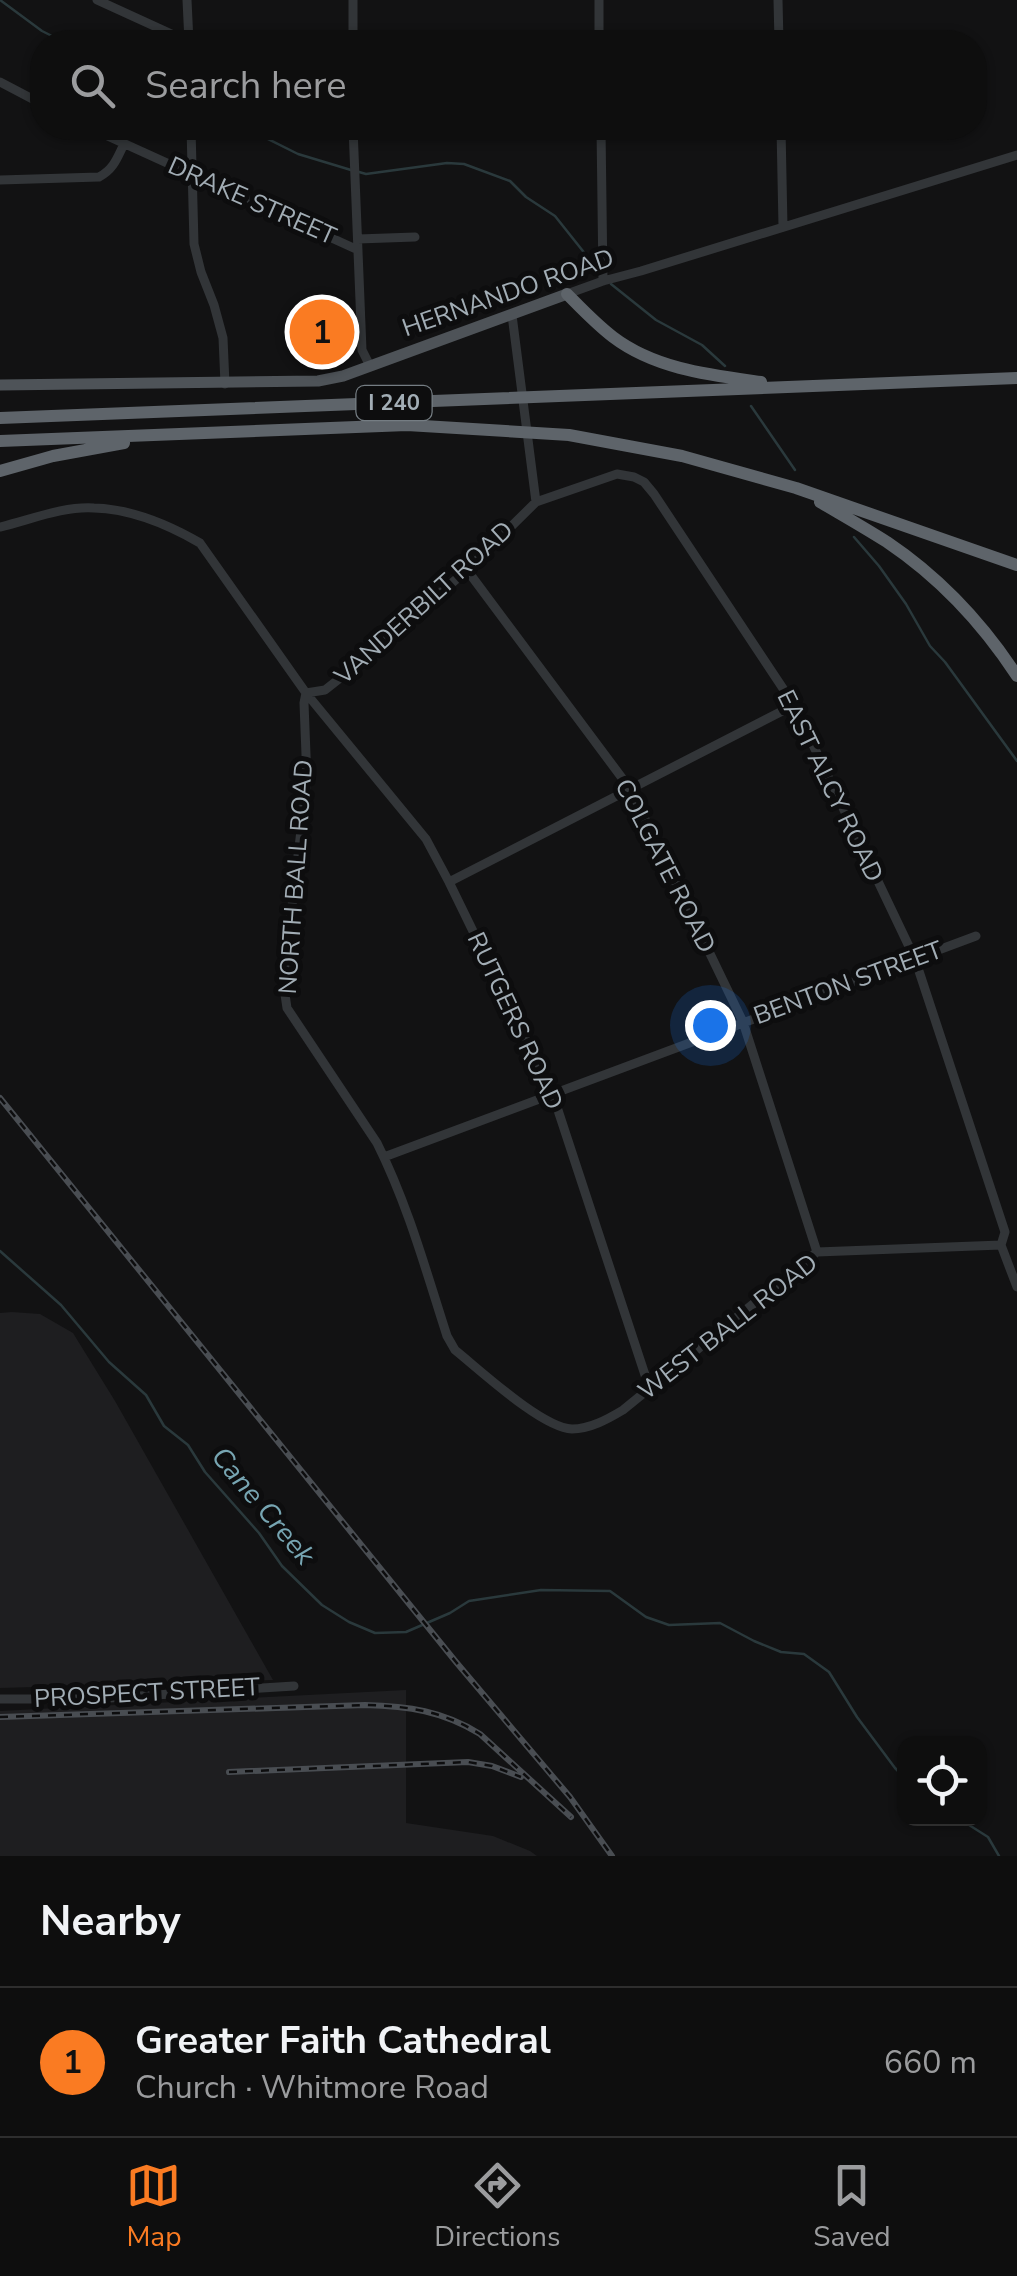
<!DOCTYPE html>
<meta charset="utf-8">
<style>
body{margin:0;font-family:"Nunito Sans",sans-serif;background:#1c1c1c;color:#f1f3f6}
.controls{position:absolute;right:30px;bottom:30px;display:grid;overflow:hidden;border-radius:20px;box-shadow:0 2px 8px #0004}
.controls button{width:90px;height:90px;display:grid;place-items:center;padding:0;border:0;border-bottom:2px solid #2e2e2e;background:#0e0e0e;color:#f1f3f6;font:50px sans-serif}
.you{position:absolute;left:710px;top:1025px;width:35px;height:35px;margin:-25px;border:8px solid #fff;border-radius:50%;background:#1a73e8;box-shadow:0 0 0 15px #1a73e833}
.badge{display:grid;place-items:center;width:65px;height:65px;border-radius:50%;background:#fa7b22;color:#111;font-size:32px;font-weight:700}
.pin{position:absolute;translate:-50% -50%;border:5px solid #fff;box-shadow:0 2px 10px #0006}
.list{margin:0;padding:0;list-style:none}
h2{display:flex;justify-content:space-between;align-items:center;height:130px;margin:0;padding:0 40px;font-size:42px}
h2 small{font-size:32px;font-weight:400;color:#9b9c9e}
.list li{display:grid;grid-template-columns:65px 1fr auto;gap:30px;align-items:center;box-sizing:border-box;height:150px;padding:0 40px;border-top:2px solid #2e2e2e}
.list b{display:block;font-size:38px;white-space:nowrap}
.list p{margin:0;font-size:32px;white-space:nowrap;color:#9b9c9e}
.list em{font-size:32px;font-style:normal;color:#9b9c9e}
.icon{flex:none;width:55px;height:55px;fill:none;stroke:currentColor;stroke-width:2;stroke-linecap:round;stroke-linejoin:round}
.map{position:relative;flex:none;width:1017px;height:1856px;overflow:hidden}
.search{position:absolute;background:#0e0e0e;box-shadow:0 2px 8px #0004;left:30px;right:30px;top:30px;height:110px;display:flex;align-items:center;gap:25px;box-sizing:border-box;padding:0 35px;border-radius:40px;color:#9b9c9e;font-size:38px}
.sheet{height:280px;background:#0e0e0e}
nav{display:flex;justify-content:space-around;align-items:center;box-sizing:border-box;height:140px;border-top:2px solid #2e2e2e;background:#0e0e0e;font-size:28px;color:#9b9c9e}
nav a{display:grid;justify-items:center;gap:5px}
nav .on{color:#fa7b22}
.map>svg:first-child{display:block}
.built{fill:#1e1e20}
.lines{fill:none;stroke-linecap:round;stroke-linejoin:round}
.stream{stroke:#2a393c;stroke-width:2.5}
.minor{stroke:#323538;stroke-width:9}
.major{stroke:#4e5358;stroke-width:11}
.highway{stroke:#5e646a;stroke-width:12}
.rail-casing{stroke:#494d52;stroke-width:6}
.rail{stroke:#0d0d0e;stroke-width:2.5;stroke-dasharray:8;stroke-linecap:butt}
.labels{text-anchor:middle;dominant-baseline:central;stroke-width:10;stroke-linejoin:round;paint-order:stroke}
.shield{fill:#0d0d0e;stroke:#757d83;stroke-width:2.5}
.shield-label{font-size:22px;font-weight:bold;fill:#a2adb5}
.street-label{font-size:25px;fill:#a2adb5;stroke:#0d0d0e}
.water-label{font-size:28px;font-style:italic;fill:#77a5b2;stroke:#0d0d0e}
</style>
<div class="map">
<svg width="1017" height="1856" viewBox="0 0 1017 1856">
<rect width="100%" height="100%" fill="#121213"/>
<path class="built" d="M 12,1312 L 40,1314 L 73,1333 L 115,1401 L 273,1680 L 0,1688 L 0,1313 Z
M 406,1690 L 406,1823 L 493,1836 L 530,1851 L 537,1856 L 0,1856 L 0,1711 Z"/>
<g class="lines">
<path class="stream" d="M 0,0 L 42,31 L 64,42
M 246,128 L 298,154 L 351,170
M 359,172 L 366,174 L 447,163 L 464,164 L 510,181 L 526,197 L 555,216 L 598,270
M 611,284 L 656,320 L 702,345 L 725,366
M 751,406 L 795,470
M 854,537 L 879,566 L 906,604 L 930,646 L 945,662 L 1017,761
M 0,1251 L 61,1305 L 109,1362 L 146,1395 L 164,1426 L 188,1445 L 205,1472 L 259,1533 L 282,1566 L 322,1605 L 349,1622 L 375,1633 L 406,1632 L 450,1613 L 469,1601 L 541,1590 L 610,1591 L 646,1617 L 669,1625 L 720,1623 L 754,1641 L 781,1652 L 804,1654 L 829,1672 L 857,1717 L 895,1768 L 904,1777
M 958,1818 L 988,1837 L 999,1856"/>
<path class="minor" d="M 97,0 L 189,42
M 187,0 L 189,42
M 599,0 L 599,42
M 778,0 L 779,42
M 353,42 L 353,0
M 0,82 L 42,104
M 90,128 L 358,250
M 191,128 L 194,244 L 201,272 L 214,305 L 223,338 L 225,384
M 353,128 L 362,350 L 370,366
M 601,128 L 603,281
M 781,128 L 783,227
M 0,180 L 99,177 C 114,169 117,158 124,144
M 358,239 L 415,237
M 567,294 L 603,281 L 641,271 L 1017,155
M 512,315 L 536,502
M 0,527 C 30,520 63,506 94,508 C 131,509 169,525 200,543 L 306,693 L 304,703 L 307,780 L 283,981 L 287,1008 L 377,1143 C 408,1205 426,1271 447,1336 L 455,1350 C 480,1370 542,1428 572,1429 C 590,1429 608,1419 623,1410 L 817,1252 L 1001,1245
M 467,570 L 631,790 L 743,1022 L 817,1252
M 306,693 L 325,690 L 358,664 L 467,570 L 536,502 L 617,474 L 634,477 L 644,482 L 654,494 L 794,705 L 915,959 L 1005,1232 L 1001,1245 L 1017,1287
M 306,693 L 426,839 L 449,882 L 553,1095 L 649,1387
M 449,882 L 794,705
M 384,1157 L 976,936
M 0,1699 L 94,1699 L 294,1686"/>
<path class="major" d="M 0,385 L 318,381 L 343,376 L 567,294"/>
<path class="highway" d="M 567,294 C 582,309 596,324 613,337 C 655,369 710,375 761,382
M 0,418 L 1017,378
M 0,441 L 407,425 L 569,435 L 682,456 L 796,488 L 1017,565
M 0,471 L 53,456 L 124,443
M 820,502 C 842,515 865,528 887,542 C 939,577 983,624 1017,676"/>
<g class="rail-casing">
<path id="rail" d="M 0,1098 L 456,1662 L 570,1797 L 612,1856
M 0,1717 L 365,1705 C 408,1706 443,1711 480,1734 L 571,1817
M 229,1772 L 468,1762 L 492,1766 L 521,1777"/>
</g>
<use href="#rail" class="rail"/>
</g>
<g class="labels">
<rect class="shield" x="356.5" y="386" width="75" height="34" rx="8"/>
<g class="shield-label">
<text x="394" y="403">I 240</text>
</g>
<g class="street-label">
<text transform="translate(252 201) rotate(24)">DRAKE STREET</text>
<text transform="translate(508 293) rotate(-19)">HERNANDO ROAD</text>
<text transform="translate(424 603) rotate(-42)">VANDERBILT ROAD</text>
<text transform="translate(830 786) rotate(64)">EAST ALCY ROAD</text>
<text transform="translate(665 866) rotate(63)">COLGATE ROAD</text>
<text transform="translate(296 877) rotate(-86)">NORTH BALL ROAD</text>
<text transform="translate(848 983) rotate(-20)">BENTON STREET</text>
<text transform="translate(515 1021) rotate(65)">RUTGERS ROAD</text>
<text transform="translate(728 1327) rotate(-38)">WEST BALL ROAD</text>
<text transform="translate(147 1693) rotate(-3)">PROSPECT STREET</text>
</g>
<g class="water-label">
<text transform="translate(263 1506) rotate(50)">Cane Creek</text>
</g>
</g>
</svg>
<div class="controls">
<button><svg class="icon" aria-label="locate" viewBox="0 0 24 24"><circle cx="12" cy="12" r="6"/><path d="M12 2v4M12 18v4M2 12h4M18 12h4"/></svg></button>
</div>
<div class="you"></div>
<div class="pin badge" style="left:322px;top:332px">1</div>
<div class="search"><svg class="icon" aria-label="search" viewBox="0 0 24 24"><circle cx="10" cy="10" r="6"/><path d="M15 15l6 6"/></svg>Search here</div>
</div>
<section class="sheet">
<h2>Nearby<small></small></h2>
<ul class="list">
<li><span class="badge">1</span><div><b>Greater Faith Cathedral</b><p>Church · Whitmore Road</p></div><em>660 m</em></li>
</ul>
</section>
<nav>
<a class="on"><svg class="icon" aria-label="map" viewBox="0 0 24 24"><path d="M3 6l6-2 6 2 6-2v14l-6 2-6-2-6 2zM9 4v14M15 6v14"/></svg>Map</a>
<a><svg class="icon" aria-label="directions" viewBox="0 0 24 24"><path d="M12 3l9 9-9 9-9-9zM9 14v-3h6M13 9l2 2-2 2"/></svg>Directions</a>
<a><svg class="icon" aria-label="saved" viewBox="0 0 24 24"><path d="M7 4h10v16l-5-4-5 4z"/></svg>Saved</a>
</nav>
